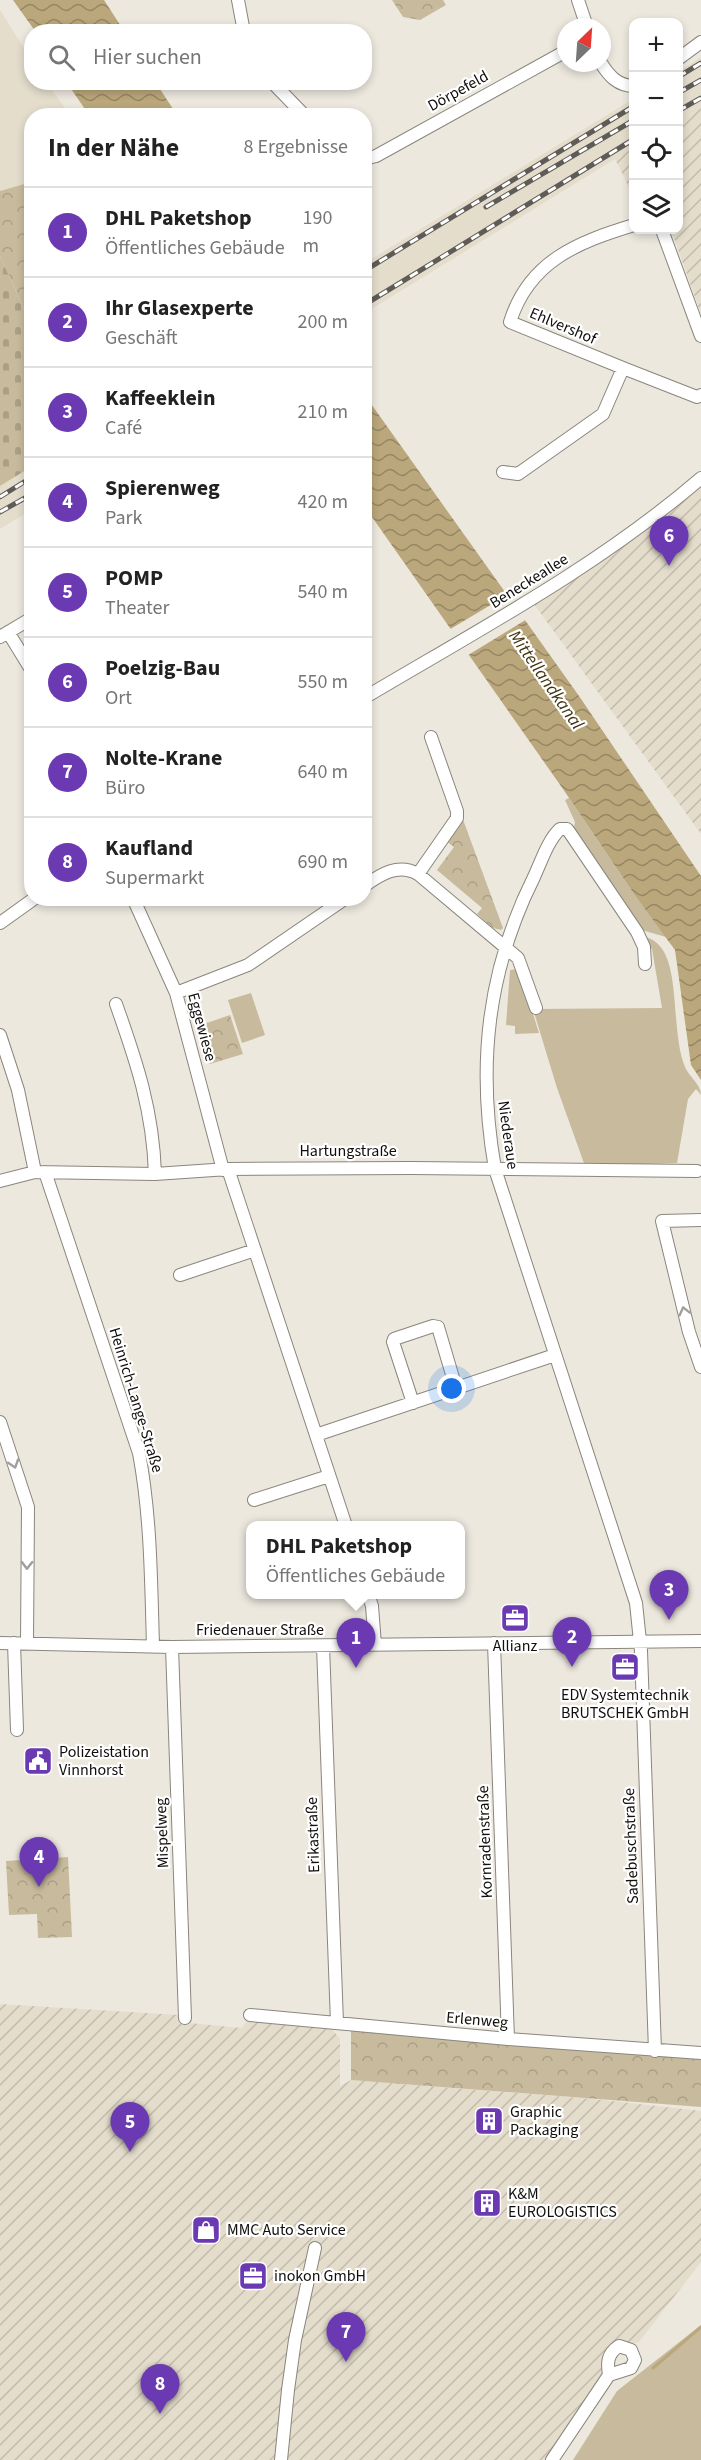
<!DOCTYPE html>
<html lang="de">
<meta charset="utf-8">
<style>
body{margin:0;font-family:"Source Sans 3",sans-serif;background:#f6f6f6;color:#222}
.controls{position:absolute;right:18px;top:18px;display:grid;overflow:hidden;border-radius:12px;box-shadow:0 3px 9px #0003}
.controls button{width:54px;height:54px;display:grid;place-items:center;padding:0;border:0;border-bottom:2px solid #e0e0e0;background:#fff;color:#222;font:30px sans-serif}
.compass{position:absolute;left:557px;top:18px;width:54px;height:54px;border-radius:50%;background:#fff;box-shadow:0 3px 9px #0003;rotate:25deg}
.you{position:absolute;left:452px;top:1389px;width:21px;height:21px;margin:-15px;border:4px solid #fff;border-radius:50%;background:#1a73e8;box-shadow:0 0 0 9px #1a73e833}
.badge{display:grid;place-items:center;width:39px;height:39px;border-radius:50%;background:#6b3ab2;color:#fff;font-size:20px;font-weight:700}
.pin{position:absolute;translate:-50% -50px;filter:drop-shadow(0 2px 3px #0008)}
.pin::after{content:'';position:absolute;top:32px;width:21px;height:18px;background:inherit;clip-path:polygon(0 0,100% 0,50% 100%)}
.popup{position:absolute;left:246px;top:1521px;width:219px;height:78px;box-sizing:border-box;display:grid;place-content:center;border-radius:12px;background:#fff;filter:drop-shadow(0 2px 4px #0005);font-size:20px;white-space:nowrap;color:#767676}
.popup b{font-size:22px;color:#222}
.popup::after{content:'';position:absolute;left:50%;top:100%;margin-left:-12px;border:12px solid transparent;border-top-color:#fff}
.list{margin:0;padding:0;list-style:none}
h2{display:flex;justify-content:space-between;align-items:center;height:78px;margin:0;padding:0 24px;font-size:26px}
h2 small{font-size:20px;font-weight:400;color:#767676}
.list li{display:grid;grid-template-columns:39px 1fr auto;gap:18px;align-items:center;box-sizing:border-box;height:90px;padding:0 24px;border-top:2px solid #e0e0e0}
.list b{display:block;font-size:22px;white-space:nowrap}
.list p{margin:0;font-size:20px;white-space:nowrap;color:#767676}
.list em{font-size:20px;font-style:normal;color:#767676}
.icon{flex:none;width:33px;height:33px;fill:none;stroke:currentColor;stroke-width:2;stroke-linecap:round;stroke-linejoin:round}
.map{position:relative;flex:none;width:701px;height:2460px;overflow:hidden}
.search{position:absolute;background:#fff;box-shadow:0 3px 9px #0003;left:24px;top:24px;width:348px;height:66px;display:flex;align-items:center;gap:15px;box-sizing:border-box;padding:0 21px;border-radius:24px;color:#767676;font-size:22px}
.panel{position:absolute;background:#fff;box-shadow:0 3px 9px #0003;left:24px;top:108px;width:348px;height:798px;border-radius:24px}
.map>svg:first-child{display:block}
.built{fill:#e4ddcc}
.industrial{fill:url(#industrial-furrows)}
.green{fill:#c8bb9d}
.forest{fill:url(#forest-crowns)}
.cemetery{fill:url(#cemetery-stones)}
.water{fill:url(#water-waves)}
.pier{fill:#ece8de}
.lines{fill:none;stroke-linecap:round;stroke-linejoin:round}
.stream{stroke:#baa77b;stroke-width:3}
.minor-casing{stroke:#89867d;stroke-width:14}
.minor{stroke:#fff;stroke-width:12}
.rail-casing{stroke:#5f5c57;stroke-width:5}
.rail{stroke:#fff;stroke-width:3;stroke-dasharray:9;stroke-linecap:butt}
.oneway{stroke:#9f9f9e}
.labels{text-anchor:middle;dominant-baseline:central;stroke-width:4.5;stroke-linejoin:round;paint-order:stroke}
.street-label{font-size:16px;fill:#100f0c;stroke:#fff}
.poi-label{font-size:16px;fill:#100f0c;stroke:#fff;text-anchor:start}
.water-label{font-size:18px;font-style:italic;fill:#42340f;stroke:#fff}
</style>
<div class="map">
<svg width="701" height="2460" viewBox="0 0 701 2460">
<defs>
<pattern id="industrial-furrows" width="10" height="10" patternUnits="userSpaceOnUse" patternTransform="scale(1.5)"><rect width="10" height="10" fill="#e4ddcc"/><path d="M-1 1l2-2M0 10L10 0M9 11l2-2" fill="none" stroke="#c3bcae"/></pattern>
<pattern id="forest-crowns" width="20" height="18" patternUnits="userSpaceOnUse" patternTransform="scale(1.5)"><rect width="20" height="18" fill="#c8bb9d"/><path d="M2 6a3 3 0 1 1 6 0M12 15a3 3 0 1 1 6 0" fill="none" stroke="#aba086"/></pattern>
<pattern id="cemetery-stones" width="16" height="16" patternUnits="userSpaceOnUse" patternTransform="scale(1.5)"><rect width="16" height="16" fill="#c8bb9d"/><path d="M2 7V4a2 2 0 0 1 4 0v3zM10 15v-3a2 2 0 0 1 4 0v3z" fill="#aba086"/></pattern>
<pattern id="water-waves" width="16" height="10" patternUnits="userSpaceOnUse" patternTransform="scale(1.5)"><rect width="16" height="10" fill="#baa77b"/><path d="M0 5q4-4 8 0t8 0" fill="none" stroke="#968663"/></pattern>
</defs>
<rect width="100%" height="100%" fill="#ece8de"/>
<path class="built" d="M 0,10 L 31,59 L 32,82 L 47,83 L 70,115 L 32,116 L 31,182 L 0,191 Z
M 701,57 L 701,108 L 679,121 L 679,71 Z
M 633,99 L 633,148 L 365,313 L 365,263 Z
M 31,467 L 31,510 L 0,529 L 0,486 Z"/>
<path class="industrial" d="M 701,108 L 701,314 L 671,230 L 678,230 L 679,121 Z
M 633,148 L 633,196 L 615,159 Z
M 701,478 L 701,834 L 531,600 Z
M 0,2004 L 179,2015 L 179,2022 L 242,2028 L 247,2021 L 332,2029 L 340,2039 L 340,2086 L 351,2080 L 594,2099 L 701,2111 L 701,2262 L 639,2342 L 625,2346 L 618,2346 L 609,2375 L 549,2460 L 0,2460 Z"/>
<path class="green" d="M 569,798 L 636,897 L 666,937 L 638,929 L 573,832 L 575,822 L 565,800 Z
M 643,936 C 653,939 659,943 664,952 C 679,978 672,1036 685,1067 C 689,1077 701,1084 701,1095 L 696,1089 L 688,1099 L 677,1163 L 585,1166 L 557,1088 L 533,1009 L 662,1008 L 652,949 Z
M 519,969 L 539,1033 L 515,1034 L 515,1026 L 506,1025 L 510,970 Z
M 251,993 L 265,1035 L 242,1043 L 228,1000 Z
M 701,2325 L 701,2460 L 573,2460 L 617,2391 Z"/>
<path class="forest" d="M 392,0 L 443,0 L 446,5 L 420,20 L 403,17 Z
M 31,182 L 31,306 L 24,309 L 0,256 L 0,191 Z
M 462,817 L 503,928 L 501,930 L 493,928 L 477,914 L 482,908 L 437,870 L 454,847 L 446,841 Z
M 230,1015 L 243,1054 L 210,1064 L 201,1036 L 207,1034 L 204,1024 Z
M 68,1857 L 72,1937 L 38,1938 L 37,1914 L 9,1915 L 6,1861 Z
M 351,2025 L 701,2051 L 701,2107 L 351,2080 Z"/>
<path class="cemetery" d="M 0,256 L 24,309 L 32,306 L 31,467 L 0,486 Z"/>
<path class="water" d="M 13,0 L 104,0 L 124,31 L 35,31 Z
M 67,83 L 156,83 L 177,115 L 89,115 Z
M 364,394 L 579,696 L 701,876 L 701,1080 L 691,1065 L 675,950 L 636,897 L 563,789 L 365,507 Z"/>
<path class="pier" d="M 509,594 L 527,619 L 465,657 L 447,631 Z"/>
<g class="lines">
<path class="stream" d="M 653,2368 L 701,2327"/>
<g class="minor-casing">
<path id="minor" d="M 238,0 L 244,32
M 578,0 L 587,27
M 678,59 L 701,42
M 601,63 C 609,76 618,86 634,86
M 272,82 L 305,116
M 364,159 L 376,156 L 566,51
M 662,230 L 701,336
M 623,368 L 510,322 C 529,261 578,242 634,225
M 503,472 L 518,474 L 603,414 L 623,368 L 697,397 L 701,395
M 8,632 L 32,671
M 0,637 L 32,618
M 364,698 C 480,629 599,566 701,478
M 418,874 L 457,818 L 457,811 L 431,737
M 364,886 C 381,874 398,863 418,874 L 518,958 L 536,1008
M 133,898 L 176,993 L 223,1170
M 0,923 L 35,898
M 645,964 L 644,947 L 637,932 L 570,833 L 567,829 L 560,829 C 548,840 541,862 534,877 C 487,971 477,1066 495,1169 L 636,1603 L 641,1651 L 655,2051
M 176,993 L 248,965 L 346,898
M 116,1004 C 137,1063 153,1111 155,1174
M 0,1035 L 18,1090 L 35,1172
M 228,1169 L 346,1526
M 45,1172 L 139,1453 C 151,1517 151,1581 153,1646
M 0,1181 L 35,1172 L 155,1174 L 228,1169 L 411,1168 L 697,1171
M 701,1220 L 662,1221 L 689,1332 L 701,1367
M 180,1275 L 255,1250
M 413,1403 L 393,1342 L 394,1339 L 433,1326 L 438,1327 L 456,1388
M 0,1422 L 28,1507 L 27,1643
M 316,1435 L 555,1355
M 254,1500 L 329,1476
M 368,1594 L 372,1606 L 375,1645
M 0,1643 L 172,1647 L 701,1641
M 14,1643 L 17,1730
M 494,1643 L 508,2039
M 323,1646 L 337,2023
M 172,1647 L 185,2018
M 250,2015 L 508,2039 L 701,2053
M 281,2460 L 288,2390 L 295,2340 L 315,2248
M 552,2460 L 609,2375 L 631,2368 L 635,2360 L 631,2350 L 619,2346 C 607,2354 607,2363 609,2375"/>
</g>
<use href="#minor" class="minor"/>
<g class="rail-casing">
<path id="rail" d="M 678,77 L 701,63
M 678,93 L 701,80
M 678,111 L 701,98
M 486,207 L 634,120
M 364,271 L 634,106
M 364,305 L 634,139
M 0,497 L 32,477
M 0,512 L 32,494"/>
</g>
<use href="#rail" class="rail"/>
</g>
<defs><path id="oneway-chevron" d="M-2-3.5L2.5 0L-2 3.5" fill="none" stroke-width="1.6" stroke-linecap="round" stroke-linejoin="round" transform="scale(1.5)"/></defs>
<g class="oneway">
<use href="#oneway-chevron" transform="translate(684 1311) rotate(-104)"/>
<use href="#oneway-chevron" transform="translate(14 1464) rotate(72)"/>
<use href="#oneway-chevron" transform="translate(27 1565) rotate(91)"/>
</g>
<defs>
<g id="office-square" transform="scale(1.5)"><rect x="-9" y="-9" width="18" height="18" rx="4" fill="#6b3ab2" stroke="#fff"/><path d="M-6-3h4V-5.5h4V-3h4V5H-6ZM-1-4.5V-3h2v-1.5ZM-6 0V1H6V0Z" fill="#fff"/></g>
<g id="civic-square" transform="scale(1.5)"><rect x="-9" y="-9" width="18" height="18" rx="4" fill="#6b3ab2" stroke="#fff"/><path d="M-.6-6.5H3V-4.5H.6V-3L4-1V1h2V6H-6V1h2V-1L-.6-3ZM-1.2 2.5V6h2.4V2.5Z" fill="#fff"/></g>
<g id="building-square" transform="scale(1.5)"><rect x="-9" y="-9" width="18" height="18" rx="4" fill="#6b3ab2" stroke="#fff"/><path d="M-4-6H4V6H1V3H-1V6H-4ZM-2.5-4.3h1.7v1.8h-1.7ZM.8-4.3h1.7v1.8H.8ZM-2.5-1h1.7V.8h-1.7ZM.8-1h1.7V.8H.8Z" fill="#fff"/></g>
<g id="shop-square" transform="scale(1.5)"><rect x="-9" y="-9" width="18" height="18" rx="4" fill="#6b3ab2" stroke="#fff"/><path d="M-5-2.5h2.3a2.7 3.5 0 0 1 5.4 0H5L5.5 6h-11ZM-1.5-2.5h3a1.5 2.3 0 0 0-3 0Z" fill="#fff"/></g>
</defs>
<g fill-rule="evenodd">
<use href="#office-square" x="515" y="1618"/>
<use href="#office-square" x="625" y="1667"/>
<use href="#civic-square" x="38" y="1761"/>
<use href="#building-square" x="489" y="2121"/>
<use href="#building-square" x="487" y="2203"/>
<use href="#shop-square" x="206" y="2230"/>
<use href="#office-square" x="253" y="2276"/>
</g>
<g class="labels">
<g class="street-label">
<text transform="translate(458 91) rotate(-29)">Dörpefeld</text>
<text transform="translate(563 326) rotate(23)">Ehlvershof</text>
<text transform="translate(529 581) rotate(-32)">Beneckeallee</text>
<text transform="translate(202 1027) rotate(75)">Eggewiese</text>
<text transform="translate(508 1135) rotate(82)">Niederaue</text>
<text x="348" y="1151">Hartungstraße</text>
<text transform="translate(136 1400) rotate(73)">Heinrich-Lange-Straße</text>
<text x="260" y="1630">Friedenauer Straße</text>
<text transform="translate(162 1833) rotate(-92)">Mispelweg</text>
<text transform="translate(313 1835) rotate(-92)">Erikastraße</text>
<text transform="translate(485 1842) rotate(-92)">Kornradenstraße</text>
<text transform="translate(631 1846) rotate(-92)">Sadebuschstraße</text>
<text transform="translate(477 2020) rotate(5)">Erlenweg</text>
</g>
<g class="poi-label">
<text x="515" y="1646" text-anchor="middle">Allianz</text>
<text x="625" y="1695" text-anchor="middle">EDV Systemtechnik<tspan x="625" dy="18">BRUTSCHEK GmbH</tspan></text>
<text x="59" y="1752">Polizeistation<tspan x="59" dy="18">Vinnhorst</tspan></text>
<text x="510" y="2112">Graphic<tspan x="510" dy="18">Packaging</tspan></text>
<text x="508" y="2194">K&amp;M<tspan x="508" dy="18">EUROLOGISTICS</tspan></text>
<text x="227" y="2230">MMC Auto Service</text>
<text x="274" y="2276">inokon GmbH</text>
</g>
<g class="water-label">
<text transform="translate(546 680) rotate(55)">Mittellandkanal</text>
</g>
</g>
</svg>
<div class="controls">
<button>+</button>
<button>−</button>
<button><svg class="icon" aria-label="locate" viewBox="0 0 24 24"><circle cx="12" cy="12" r="6"/><path d="M12 2v4M12 18v4M2 12h4M18 12h4"/></svg></button>
<button><svg class="icon" aria-label="layers" viewBox="0 0 24 24"><path d="M12 4l9 5-9 5-9-5zM3 14l9 5 9-5"/></svg></button>
</div>
<svg class="compass" viewBox="-18 -18 36 36"><path d="M0-13l5 13h-10z" fill="#e53935"/><path d="M0 13l5-13h-10z" fill="#767676"/></svg>
<div class="you"></div>
<div class="pin badge" style="left:356px;top:1668px">1</div>
<div class="popup"><b>DHL Paketshop</b>Öffentliches Gebäude</div>
<div class="pin badge" style="left:572px;top:1667px">2</div>
<div class="pin badge" style="left:669px;top:1620px">3</div>
<div class="pin badge" style="left:39px;top:1887px">4</div>
<div class="pin badge" style="left:130px;top:2152px">5</div>
<div class="pin badge" style="left:669px;top:566px">6</div>
<div class="pin badge" style="left:346px;top:2362px">7</div>
<div class="pin badge" style="left:160px;top:2414px">8</div>
<div class="search"><svg class="icon" aria-label="search" viewBox="0 0 24 24"><circle cx="10" cy="10" r="6"/><path d="M15 15l6 6"/></svg>Hier suchen</div>
<section class="panel">
<h2>In der Nähe<small>8 Ergebnisse</small></h2>
<ul class="list">
<li><span class="badge">1</span><div><b>DHL Paketshop</b><p>Öffentliches Gebäude</p></div><em>190 m</em></li>
<li><span class="badge">2</span><div><b>Ihr Glasexperte</b><p>Geschäft</p></div><em>200 m</em></li>
<li><span class="badge">3</span><div><b>Kaffeeklein</b><p>Café</p></div><em>210 m</em></li>
<li><span class="badge">4</span><div><b>Spierenweg</b><p>Park</p></div><em>420 m</em></li>
<li><span class="badge">5</span><div><b>POMP</b><p>Theater</p></div><em>540 m</em></li>
<li><span class="badge">6</span><div><b>Poelzig-Bau</b><p>Ort</p></div><em>550 m</em></li>
<li><span class="badge">7</span><div><b>Nolte-Krane</b><p>Büro</p></div><em>640 m</em></li>
<li><span class="badge">8</span><div><b>Kaufland</b><p>Supermarkt</p></div><em>690 m</em></li>
</ul>
</section>
</div>
